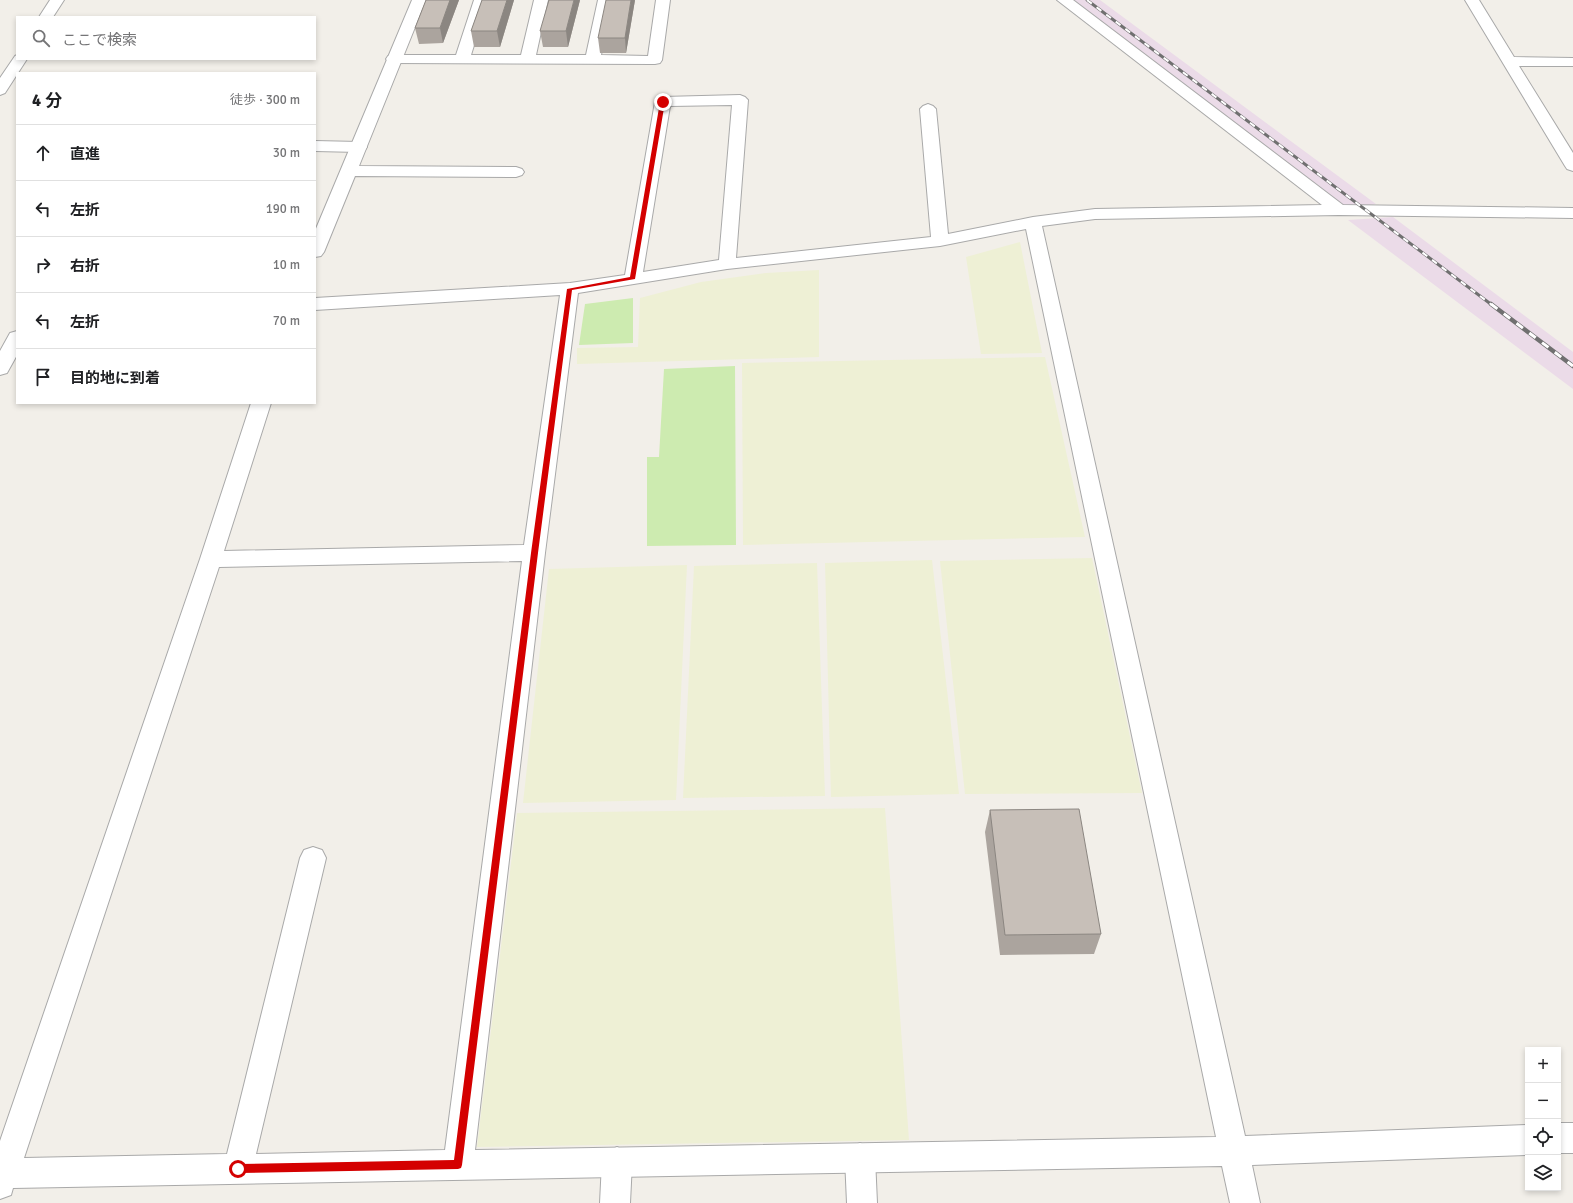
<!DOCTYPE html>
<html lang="ja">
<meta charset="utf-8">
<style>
body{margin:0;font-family:Signika,"Noto Sans JP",sans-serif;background:#f6f6f6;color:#202124}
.controls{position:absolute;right:12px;bottom:12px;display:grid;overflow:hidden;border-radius:0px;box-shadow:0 2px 6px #0003}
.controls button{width:36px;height:36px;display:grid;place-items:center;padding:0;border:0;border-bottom:1px solid #e0e0e0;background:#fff;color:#202124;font:20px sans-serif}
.stop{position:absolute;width:12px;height:12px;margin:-9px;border:3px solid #d40000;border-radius:50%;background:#fff}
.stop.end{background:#d40000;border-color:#fff;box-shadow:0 1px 4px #0008}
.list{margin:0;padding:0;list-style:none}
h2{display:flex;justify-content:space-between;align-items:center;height:52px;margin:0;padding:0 16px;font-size:17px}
h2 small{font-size:13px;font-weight:400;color:#757577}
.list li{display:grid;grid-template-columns:26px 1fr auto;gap:12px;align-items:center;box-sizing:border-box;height:56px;padding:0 16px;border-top:1px solid #e0e0e0}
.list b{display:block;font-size:15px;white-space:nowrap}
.list em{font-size:13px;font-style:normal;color:#757577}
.icon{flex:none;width:22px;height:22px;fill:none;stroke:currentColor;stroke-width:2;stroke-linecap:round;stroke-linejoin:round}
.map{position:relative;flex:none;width:1573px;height:1203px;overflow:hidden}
.search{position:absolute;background:#fff;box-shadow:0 2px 6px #0003;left:16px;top:16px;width:300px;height:44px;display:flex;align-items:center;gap:10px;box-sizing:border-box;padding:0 14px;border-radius:0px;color:#757577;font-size:15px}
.panel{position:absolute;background:#fff;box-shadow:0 2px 6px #0003;left:16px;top:72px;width:300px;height:332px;border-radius:0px}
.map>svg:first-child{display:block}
.industrial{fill:#ebdbe8}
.farmland{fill:#eef0d5}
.grass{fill:#cdebb0}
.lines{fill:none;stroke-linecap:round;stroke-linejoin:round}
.service-casing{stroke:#a9a9a9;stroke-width:2}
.minor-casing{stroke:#a9a9a9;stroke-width:2}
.service{fill:#fff;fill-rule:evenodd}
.minor{fill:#fff;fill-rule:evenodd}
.rail-far1-casing{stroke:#707070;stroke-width:3}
.rail-casing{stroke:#707070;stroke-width:4.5}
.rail-far1{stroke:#fff;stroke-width:2;stroke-dasharray:6;stroke-linecap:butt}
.rail{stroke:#fff;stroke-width:3;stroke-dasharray:8;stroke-linecap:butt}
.wall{fill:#aba49e}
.shaded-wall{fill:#8b8681}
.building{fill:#c7bfb8;stroke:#8b8681}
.route{fill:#d40000}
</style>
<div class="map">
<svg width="1573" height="1203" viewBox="0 0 1573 1203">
<rect width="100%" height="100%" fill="#f2efe9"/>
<path class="industrial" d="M 1071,0 L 1100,0 L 1376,204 L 1356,207 L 1343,206 Z
M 1393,217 L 1573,352 L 1573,389 L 1348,220 Z"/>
<path class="farmland" d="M 1020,242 L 1042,353 L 981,354 L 966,257 Z
M 819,270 L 819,357 L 577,364 L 577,348 L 638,347 L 640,298 L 701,282 L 766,273 Z
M 1045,357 L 1085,537 L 743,545 L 742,363 Z
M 1092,558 L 1142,793 L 965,794 L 940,561 Z
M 932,560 L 959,794 L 831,797 L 825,563 Z
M 817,563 L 825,796 L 683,798 L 694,566 Z
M 687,565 L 676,800 L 523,803 L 549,569 Z
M 885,808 L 909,1140 L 477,1147 L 517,813 Z"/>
<path class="grass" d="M 633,298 L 633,343 L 579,345 L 585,304 Z
M 735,366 L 736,545 L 647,546 L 647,457 L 659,457 L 664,369 Z"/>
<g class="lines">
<g class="service-casing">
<path id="service" d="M 474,0 L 488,0 L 471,55 L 521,55 L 534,0 L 548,0 L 536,55 L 586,55 L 598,0 L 612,0 L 601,55 L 648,56 L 656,0 L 670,0 L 662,60 L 660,63 L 655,64 L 393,63 L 388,62 L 386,59 L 388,56 L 393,55 L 456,55 Z
M 315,141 L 359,142 L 365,144 L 367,147 L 365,150 L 359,152 L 315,151 Z
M 860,1143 L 870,1148 L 875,1158 L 877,1203 L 847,1203 L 845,1158 L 850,1148 Z
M 617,1147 L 627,1152 L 632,1162 L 630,1203 L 600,1203 L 602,1162 L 607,1152 Z"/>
</g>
<g class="minor-casing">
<path id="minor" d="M 50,0 L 64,0 L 53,17 L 39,17 Z
M 412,0 L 426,0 L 359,166 L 516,167 L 522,169 L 524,172 L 522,175 L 516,177 L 355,176 L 324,252 L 321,256 L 315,257 L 315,231 Z
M 1057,0 L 1073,0 L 1343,205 L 1573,208 L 1573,218 L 1339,215 L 1095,219 L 1042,226 L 1245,1136 L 1528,1125 L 1528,1155 L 1252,1165 L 1260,1203 L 1230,1203 L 1222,1166 L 13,1188 L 11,1195 L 0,1199 L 0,1141 L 200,559 L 251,403 L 271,403 L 224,551 L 524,545 L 560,295 L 315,310 L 315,298 L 570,283 L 625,275 L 655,102 L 658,99 L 663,97 L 740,95 L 745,97 L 748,100 L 736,258 L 931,237 L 920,109 L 923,106 L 928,104 L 933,106 L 936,109 L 948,234 L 1033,217 L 1095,209 L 1322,205 ZM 732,105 L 719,260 L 643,272 L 670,106 ZM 1026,229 L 1216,1137 L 475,1150 L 545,553 L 578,293 L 727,269 L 940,246 ZM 522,561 L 445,1150 L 256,1154 L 326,858 L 322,850 L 313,847 L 304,850 L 300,858 L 227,1154 L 24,1158 L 219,567 Z
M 1465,0 L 1479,0 L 1514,57 L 1573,58 L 1573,66 L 1519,66 L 1573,153 L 1573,171 L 1567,169 L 1565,166 Z
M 17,55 L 17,59 L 27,59 L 5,93 L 0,95 L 0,78 L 15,56 Z
M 17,331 L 17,355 L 7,373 L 0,375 L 0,351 L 10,333 Z
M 1558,1123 L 1573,1123 L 1573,1153 L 1558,1153 Z"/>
</g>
<use href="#service" class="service"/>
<use href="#minor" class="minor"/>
<g class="rail-far1-casing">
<path id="rail-far1" d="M 1087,0 L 1492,305"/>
</g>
<g class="rail-casing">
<path id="rail" d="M 1491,304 L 1573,366"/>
</g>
<use href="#rail-far1" class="rail-far1"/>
<use href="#rail" class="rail"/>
</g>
<path class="wall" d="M 426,0 L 459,0 L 443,43 L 419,44 L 415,28 Z
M 482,0 L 514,0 L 500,47 L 474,47 L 471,31 Z
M 580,0 L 568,47 L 543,47 L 540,31 Z
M 635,0 L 626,53 L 600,53 L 598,38 Z
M 990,810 L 1101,934 L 1094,954 L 1000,955 L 985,832 Z"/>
<path class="shaded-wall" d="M 450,0 L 459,0 L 443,43 L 440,28 Z
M 507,0 L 514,0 L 500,47 L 497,31 Z
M 574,0 L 580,0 L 568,47 L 566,31 Z
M 631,0 L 635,0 L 626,53 L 625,38 Z"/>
<path class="building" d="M 426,0 L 450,0 L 440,28 L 415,28 Z
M 482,0 L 507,0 L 497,31 L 471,31 Z
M 549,0 L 574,0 L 566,31 L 540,31 Z
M 606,0 L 631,0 L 625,38 L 598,38 Z
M 1079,809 L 1101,934 L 1005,935 L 990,810 Z"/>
<path class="route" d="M 663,100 L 665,102 L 635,279 L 572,290 L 538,553 L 462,1165 L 461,1168 L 458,1169 L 238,1173 L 235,1172 L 234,1169 L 235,1166 L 238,1164 L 454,1160 L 531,553 L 567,289 L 630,277 L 660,102 Z"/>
</svg>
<div class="controls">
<button>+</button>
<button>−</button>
<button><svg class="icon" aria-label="locate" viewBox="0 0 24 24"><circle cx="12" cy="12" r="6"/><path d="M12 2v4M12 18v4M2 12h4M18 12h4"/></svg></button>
<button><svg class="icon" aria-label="layers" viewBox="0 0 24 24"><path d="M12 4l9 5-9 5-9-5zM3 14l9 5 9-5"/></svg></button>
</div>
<div class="stop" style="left:238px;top:1169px"></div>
<div class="stop end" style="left:663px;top:102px"></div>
<div class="search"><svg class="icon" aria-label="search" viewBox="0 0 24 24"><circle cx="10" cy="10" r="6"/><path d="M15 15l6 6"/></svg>ここで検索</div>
<section class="panel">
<h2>4 分<small>徒歩 · 300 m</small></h2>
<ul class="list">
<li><svg class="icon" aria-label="ahead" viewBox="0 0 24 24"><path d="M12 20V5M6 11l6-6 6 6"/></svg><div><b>直進</b></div><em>30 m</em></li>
<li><svg class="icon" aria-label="left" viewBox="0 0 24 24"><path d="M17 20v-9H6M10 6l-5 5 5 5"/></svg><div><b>左折</b></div><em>190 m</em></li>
<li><svg class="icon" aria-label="right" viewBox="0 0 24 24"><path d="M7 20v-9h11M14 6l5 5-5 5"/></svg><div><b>右折</b></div><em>10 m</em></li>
<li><svg class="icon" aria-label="left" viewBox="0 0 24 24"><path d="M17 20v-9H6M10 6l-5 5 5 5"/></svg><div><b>左折</b></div><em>70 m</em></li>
<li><svg class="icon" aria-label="arrive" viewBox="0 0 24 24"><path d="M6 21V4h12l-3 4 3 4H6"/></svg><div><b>目的地に到着</b></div></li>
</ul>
</section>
</div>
